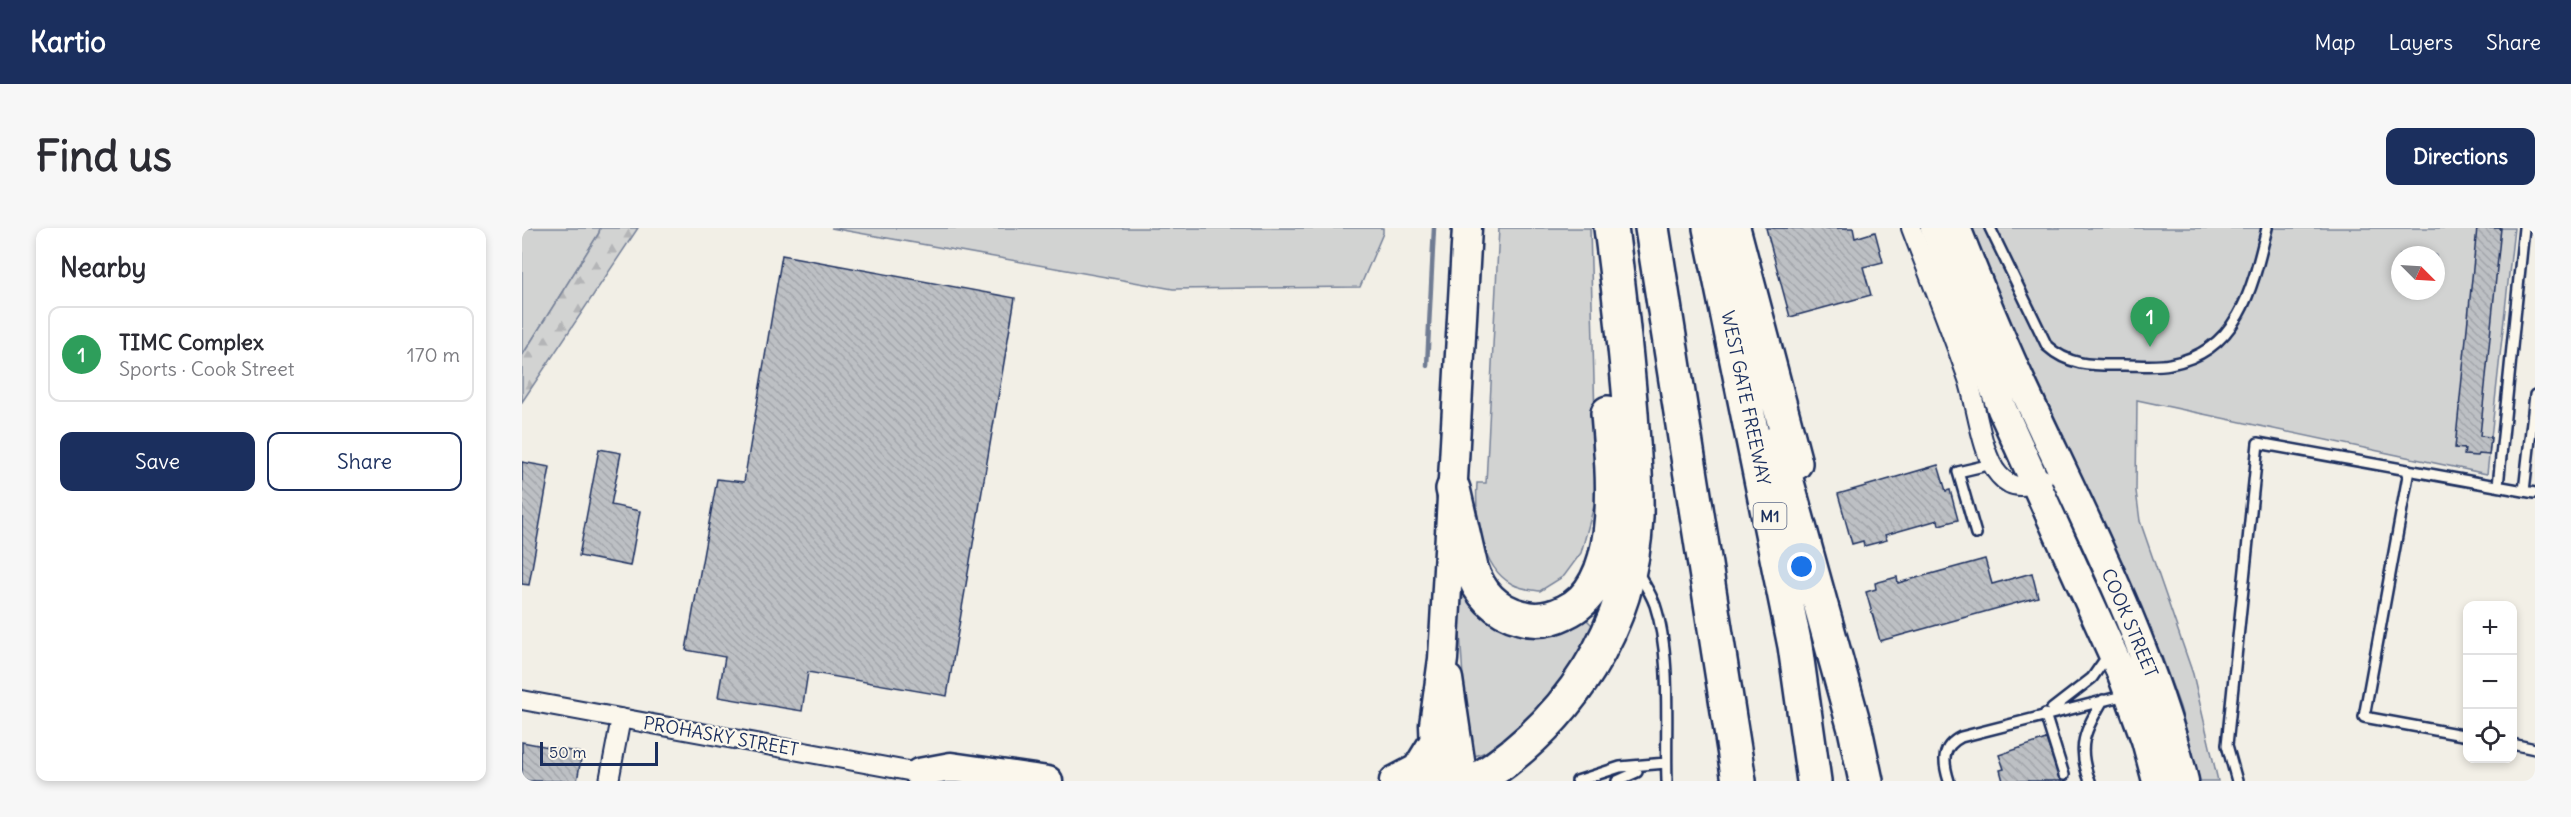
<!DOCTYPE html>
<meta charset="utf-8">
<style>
body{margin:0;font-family:Delius,sans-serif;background:#f7f7f7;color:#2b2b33}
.controls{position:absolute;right:18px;bottom:18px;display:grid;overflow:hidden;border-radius:12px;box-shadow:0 3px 9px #0003}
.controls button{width:54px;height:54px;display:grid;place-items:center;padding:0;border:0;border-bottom:2px solid #e1e1e2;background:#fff;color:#2b2b33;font:30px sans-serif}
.compass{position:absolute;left:1869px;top:18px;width:54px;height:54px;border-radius:50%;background:#fff;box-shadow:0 3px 9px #0003;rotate:114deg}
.scale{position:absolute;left:18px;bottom:15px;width:118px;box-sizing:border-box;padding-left:6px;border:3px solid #1b2f5e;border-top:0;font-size:16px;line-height:21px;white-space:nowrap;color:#1b2f5e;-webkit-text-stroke:4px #fbf7ec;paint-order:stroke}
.you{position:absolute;left:1280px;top:339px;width:21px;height:21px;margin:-15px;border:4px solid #fff;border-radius:50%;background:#1a73e8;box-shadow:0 0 0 9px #1a73e833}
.badge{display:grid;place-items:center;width:39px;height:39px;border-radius:50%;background:#1b2f5e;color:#fff;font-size:20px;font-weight:700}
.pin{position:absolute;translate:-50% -50px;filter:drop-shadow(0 2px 3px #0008)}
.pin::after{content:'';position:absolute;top:32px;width:21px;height:18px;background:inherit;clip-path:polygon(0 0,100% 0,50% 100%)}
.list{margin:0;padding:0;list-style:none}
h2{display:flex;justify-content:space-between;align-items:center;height:78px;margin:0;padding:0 24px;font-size:26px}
h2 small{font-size:20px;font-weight:400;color:#7c7c81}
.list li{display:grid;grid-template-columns:39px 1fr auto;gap:18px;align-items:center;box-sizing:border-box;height:96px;margin:0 12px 12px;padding:0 12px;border:2px solid #e1e1e2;border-radius:12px}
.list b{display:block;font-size:22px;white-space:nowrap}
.list p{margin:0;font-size:20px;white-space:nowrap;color:#7c7c81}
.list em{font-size:20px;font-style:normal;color:#7c7c81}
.actions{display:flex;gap:12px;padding:18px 24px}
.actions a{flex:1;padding:14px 0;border:2px solid #1b2f5e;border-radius:12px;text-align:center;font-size:21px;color:#1b2f5e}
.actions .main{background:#1b2f5e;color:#fff}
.icon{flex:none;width:33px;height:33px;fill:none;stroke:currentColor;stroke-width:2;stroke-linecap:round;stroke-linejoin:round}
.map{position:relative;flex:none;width:2013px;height:553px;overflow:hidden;border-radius:12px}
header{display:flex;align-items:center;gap:36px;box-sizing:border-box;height:84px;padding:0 30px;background:#1b2f5e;color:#fff}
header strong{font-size:28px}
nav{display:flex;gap:33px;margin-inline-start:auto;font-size:21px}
.intro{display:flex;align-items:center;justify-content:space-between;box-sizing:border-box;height:144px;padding:0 36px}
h1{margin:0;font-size:42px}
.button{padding:15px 27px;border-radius:12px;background:#1b2f5e;color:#fff;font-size:21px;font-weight:700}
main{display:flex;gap:36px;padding:0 36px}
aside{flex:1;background:#fff;border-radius:12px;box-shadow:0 3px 9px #0003}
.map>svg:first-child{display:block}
.grass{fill:#d2d3d2;stroke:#768198;stroke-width:1.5;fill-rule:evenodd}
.forest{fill:url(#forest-firs);stroke:#768198;stroke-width:1.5}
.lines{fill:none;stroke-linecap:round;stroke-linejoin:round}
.stream{stroke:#707b93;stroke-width:4.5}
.building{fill:url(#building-back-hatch);stroke:#1b2f5e;stroke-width:1.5}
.lane-casing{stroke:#1b2f5e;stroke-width:14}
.street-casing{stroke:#1b2f5e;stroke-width:22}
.primary-casing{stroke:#1b2f5e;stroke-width:33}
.highway-casing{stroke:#1b2f5e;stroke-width:38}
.lane{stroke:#fbf7ec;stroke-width:9}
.street{stroke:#fbf7ec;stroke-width:18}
.primary{stroke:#fbf7ec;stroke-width:28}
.highway{stroke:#fbf7ec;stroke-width:33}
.labels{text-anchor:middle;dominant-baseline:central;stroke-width:4.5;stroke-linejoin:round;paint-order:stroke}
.shield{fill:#fbf7ec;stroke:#5e6b89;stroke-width:1.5}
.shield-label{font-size:16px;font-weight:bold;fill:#1b2f5e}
.street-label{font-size:18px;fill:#1b2f5e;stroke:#fbf7ec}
</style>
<header>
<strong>Kartio</strong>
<nav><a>Map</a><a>Layers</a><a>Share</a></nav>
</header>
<div class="intro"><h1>Find us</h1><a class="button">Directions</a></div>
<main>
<aside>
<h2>Nearby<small></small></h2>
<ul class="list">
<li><span class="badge" style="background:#2e9e5b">1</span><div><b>TIMC Complex</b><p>Sports · Cook Street</p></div><em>170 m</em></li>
</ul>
<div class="actions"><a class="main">Save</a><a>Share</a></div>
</aside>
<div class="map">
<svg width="2013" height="553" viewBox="0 0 2013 553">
<defs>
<pattern id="forest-firs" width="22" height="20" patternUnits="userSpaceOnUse" patternTransform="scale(1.5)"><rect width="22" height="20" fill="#d2d3d2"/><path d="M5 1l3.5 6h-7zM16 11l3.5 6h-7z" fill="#b4b5b7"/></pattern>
<pattern id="building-back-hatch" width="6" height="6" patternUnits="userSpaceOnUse" patternTransform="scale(1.5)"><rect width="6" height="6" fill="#bdc0c4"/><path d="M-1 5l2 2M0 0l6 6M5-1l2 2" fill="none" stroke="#a2a5ab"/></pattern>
</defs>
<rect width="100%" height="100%" fill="#f2efe6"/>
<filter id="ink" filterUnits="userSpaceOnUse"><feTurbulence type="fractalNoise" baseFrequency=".0167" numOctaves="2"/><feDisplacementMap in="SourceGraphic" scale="12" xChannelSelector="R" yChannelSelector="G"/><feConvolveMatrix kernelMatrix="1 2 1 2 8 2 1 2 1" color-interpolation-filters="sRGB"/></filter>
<g filter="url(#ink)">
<path class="grass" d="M 0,0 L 78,0 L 77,5 L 0,128 Z
M 309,0 L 861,0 L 861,5 L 838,59 L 651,61 Z
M 977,0 L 1068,0 L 1075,267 L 1059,325 L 1042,348 L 1018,363 C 1009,362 999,361 990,356 C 958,339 953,287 955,255 L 964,255 Z
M 1439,0 L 1992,0 L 1965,246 L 1615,172 L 1614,263 L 1618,293 L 1671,446 L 1696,553 L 1678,553 L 1658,479 L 1639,426 L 1633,428 ZM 1878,27 L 1914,27 L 1914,63 L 1878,63 Z
M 943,369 C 984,412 1011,423 1064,391 L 1074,401 C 1050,442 998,518 949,529 L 946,525 L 936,374 Z"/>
<path class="forest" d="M 78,0 L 116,0 L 0,174 L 0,128 L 77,5 Z"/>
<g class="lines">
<path class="stream" d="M 905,138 L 912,0"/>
</g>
<path class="building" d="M 1244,0 L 1331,0 L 1333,10 L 1353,4 L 1361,34 L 1341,39 L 1349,67 L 1268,89 Z
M 1955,0 L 1979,0 L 1958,208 L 1969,209 L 1967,227 L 1957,226 L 1956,228 L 1942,227 L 1943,221 L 1933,220 Z
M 260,27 L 493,70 L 425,468 L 286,444 L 280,483 L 196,469 L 203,429 L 164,422 L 195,251 L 222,254 Z
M 77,221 L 99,225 L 89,277 L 118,283 L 108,338 L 57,328 Z
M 0,234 L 28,239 L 7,357 L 0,356 Z
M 1416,237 L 1424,263 L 1428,262 L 1436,292 L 1417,297 L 1416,292 L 1363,307 L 1365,312 L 1342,318 L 1341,313 L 1330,316 L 1316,266 Z
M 1463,331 L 1470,356 L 1510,345 L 1516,369 L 1358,413 L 1344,364 L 1354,361 L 1353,355 L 1375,349 L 1376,355 Z
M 1524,511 L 1539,553 L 1481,553 L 1478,542 L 1482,541 L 1477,527 Z
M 0,514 L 60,525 L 55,553 L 0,553 Z"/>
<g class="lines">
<g class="lane-casing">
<path id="lane" d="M 1468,0 L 1525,118 C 1548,139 1573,137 1602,137 C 1617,137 1634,139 1648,136 C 1717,124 1731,58 1745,0
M 1887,242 L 1842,489 L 1946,508
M 1976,258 L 2002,0
M 2002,263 L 2013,167
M 1454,306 L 1436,244 L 1470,236
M 1116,345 C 1122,355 1129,366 1133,377 C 1150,428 1143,500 1145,553
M 1530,481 L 1570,450 L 1586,427
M 1523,486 L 1542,547
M 1990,516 L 2013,521
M 1055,553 L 1098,539 L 1144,535
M 1095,553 L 1115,544
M 1427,553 C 1421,534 1419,519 1439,509 L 1604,467
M 1568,553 C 1554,518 1563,503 1581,472
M 1715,553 L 1705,517 L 1736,215 L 2013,265"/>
</g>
<g class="street-casing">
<path id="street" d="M 1389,0 C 1408,50 1428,100 1446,151 C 1454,175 1460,229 1477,247 C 1491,263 1504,259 1521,251
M 0,472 L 397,545
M 87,553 L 99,490"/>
</g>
<g class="primary-casing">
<path id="primary" d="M 1413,0 L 1480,181 L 1600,446 L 1624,512 L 1635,553
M 1434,0 C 1455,53 1477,107 1501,159 C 1561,288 1628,414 1662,553
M 926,451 L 941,553
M 397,545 L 429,539 L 526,553
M 872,553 L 895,541 L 911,515
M 914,553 L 912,497 L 921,431 L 945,0"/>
</g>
<g class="highway-casing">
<path id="highway" d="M 1130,0 L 1217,553
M 1188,0 L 1273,418 L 1292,553
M 1211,0 L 1273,235
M 1254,215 L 1333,501 L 1344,553
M 931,261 L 949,340 C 957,365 974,383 999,389 C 1014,394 1029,391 1043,384 C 1105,356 1090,240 1086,185
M 954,553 C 1047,494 1109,400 1114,289 C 1115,254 1111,219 1109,185 C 1104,123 1097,62 1089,0"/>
</g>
<use href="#lane" class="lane"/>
<use href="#street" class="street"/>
<use href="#primary" class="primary"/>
<use href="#highway" class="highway"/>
</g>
</g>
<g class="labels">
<rect class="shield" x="1231.5" y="275" width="33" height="26" rx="4.5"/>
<g class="shield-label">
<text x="1248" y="288">M1</text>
</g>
<g class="street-label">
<text transform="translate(1224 170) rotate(78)">WEST GATE FREEWAY</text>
<text transform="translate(1608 395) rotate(67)">COOK STREET</text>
<text transform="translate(199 508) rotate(10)">PROHASKY STREET</text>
</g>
</g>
</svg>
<div class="controls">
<button>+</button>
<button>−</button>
<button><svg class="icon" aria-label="locate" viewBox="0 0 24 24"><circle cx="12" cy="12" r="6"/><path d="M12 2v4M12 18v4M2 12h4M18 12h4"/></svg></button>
</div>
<svg class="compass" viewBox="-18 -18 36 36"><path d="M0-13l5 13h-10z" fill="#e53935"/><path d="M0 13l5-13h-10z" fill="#7c7c81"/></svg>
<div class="scale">50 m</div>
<div class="you"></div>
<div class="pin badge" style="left:1628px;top:119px;background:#2e9e5b">1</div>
</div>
</main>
